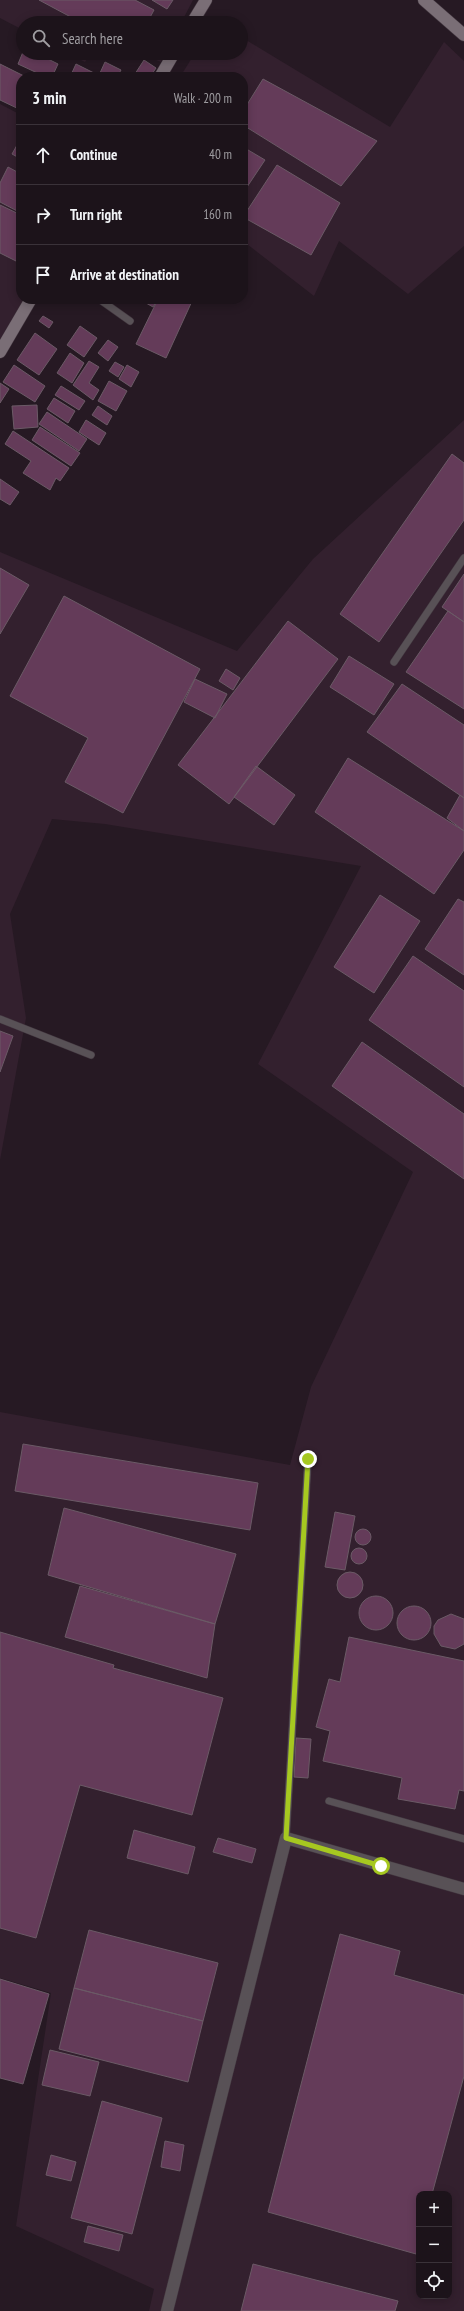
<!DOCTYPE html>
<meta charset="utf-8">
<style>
body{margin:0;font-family:"PT Sans Narrow",sans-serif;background:#251c23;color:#f1f3f6}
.controls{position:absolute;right:12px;bottom:12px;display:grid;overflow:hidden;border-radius:8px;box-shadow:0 2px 10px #0003}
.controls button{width:36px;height:36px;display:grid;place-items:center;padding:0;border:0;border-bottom:1px solid #3a3239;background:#1c131a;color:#f1f3f6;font:20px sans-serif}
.stop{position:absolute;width:12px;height:12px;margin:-9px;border:3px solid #a6c820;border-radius:50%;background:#fff}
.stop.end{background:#a6c820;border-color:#fff;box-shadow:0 1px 4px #0008}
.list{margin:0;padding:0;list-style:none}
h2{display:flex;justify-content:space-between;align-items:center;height:52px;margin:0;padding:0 16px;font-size:17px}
h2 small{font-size:13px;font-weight:400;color:#a09ea2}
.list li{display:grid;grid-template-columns:26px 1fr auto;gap:12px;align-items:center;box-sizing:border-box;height:60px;padding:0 16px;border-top:1px solid #3a3239}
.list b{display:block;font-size:15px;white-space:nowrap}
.list em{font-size:13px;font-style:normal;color:#a09ea2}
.icon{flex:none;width:22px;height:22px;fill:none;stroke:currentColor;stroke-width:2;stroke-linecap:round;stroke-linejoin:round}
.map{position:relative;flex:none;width:464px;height:2311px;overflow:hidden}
.search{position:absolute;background:#1c131a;box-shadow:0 2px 10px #0003;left:16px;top:16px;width:232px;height:44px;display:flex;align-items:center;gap:10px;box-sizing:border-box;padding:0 14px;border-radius:22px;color:#a09ea2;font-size:15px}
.panel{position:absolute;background:#1c131a;box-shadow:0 2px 10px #0003;left:16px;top:72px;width:232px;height:232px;border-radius:16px}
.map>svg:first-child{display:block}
.built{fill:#33202e;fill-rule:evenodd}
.building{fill:#643b59;stroke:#6b5a66}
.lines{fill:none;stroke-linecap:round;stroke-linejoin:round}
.lane-casing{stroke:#42363f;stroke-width:8}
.street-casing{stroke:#42363f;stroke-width:13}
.secondary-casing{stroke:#42363f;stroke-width:13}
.lane{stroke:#585156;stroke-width:7}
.street{stroke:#585156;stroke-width:12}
.secondary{stroke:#7a6e76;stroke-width:12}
.route{stroke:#a6c820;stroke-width:5}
</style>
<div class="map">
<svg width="464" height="2311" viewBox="0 0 464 2311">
<rect width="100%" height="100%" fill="#261923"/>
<path class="built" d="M 0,0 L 193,0 L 181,23 L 23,23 L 23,30 L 0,18 Z
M 241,37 L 390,127 L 444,42 L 464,61 L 464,246 L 408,294 L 339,241 L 314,296 L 243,241 L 243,77 L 180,77 L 195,53 L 241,53 Z
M 67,53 L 91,53 L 85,62 Z
M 139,53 L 165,53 L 161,62 Z
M 0,104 L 21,115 L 21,299 L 24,299 L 0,340 Z
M 464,420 L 464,2311 L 149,2311 L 154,2289 L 16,2226 L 51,1993 L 0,1978 L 0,1412 L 290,1465 L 311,1387 L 413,1172 L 258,1064 L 361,866 L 105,824 L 52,819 L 10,914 L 26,1018 L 0,1160 L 0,552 L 237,651 L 313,559 ZM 419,2194 L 449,2194 L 449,2296 L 419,2296 Z"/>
<path class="building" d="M 39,0 L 135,0 L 154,10 L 147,23 L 82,23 Z
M 152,0 L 173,0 L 167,9 Z
M 49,18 L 62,23 L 47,23 Z
M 23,52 L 36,53 L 58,64 L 52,77 L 46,77 L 18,64 Z
M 144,60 L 156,68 L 150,77 L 133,77 Z
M 105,62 L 121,70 L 117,77 L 108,77 L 100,73 Z
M 0,64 L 26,77 L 21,77 L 21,110 L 0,100 Z
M 76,64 L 102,77 L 70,77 Z
M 263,79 L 377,141 L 341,186 L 243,125 L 243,111 Z
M 21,138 L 21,159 L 12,154 Z
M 243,147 L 265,160 L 243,193 Z
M 277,165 L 340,203 L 311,255 L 243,217 Z
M 8,167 L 21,174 L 21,213 L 0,202 L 0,183 Z
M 0,205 L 21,215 L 21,249 L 16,261 L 0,253 Z
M 139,299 L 158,299 L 153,307 Z
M 158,299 L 193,299 L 166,358 L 136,344 Z
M 43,316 L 53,322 L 49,328 L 39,321 Z
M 80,326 L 97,338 L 84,357 L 67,345 Z
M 35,333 L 57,349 L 39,375 L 17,360 Z
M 108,340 L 118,347 L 108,361 L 98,353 Z
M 70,353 L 84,363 L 72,383 L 57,373 Z
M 89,361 L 99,367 L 89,383 L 99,390 L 93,400 L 73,385 Z
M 115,362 L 124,367 L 118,377 L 109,371 Z
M 14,365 L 45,386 L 35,402 L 3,382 Z
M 127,365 L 139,372 L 131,387 L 119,379 Z
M 109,381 L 127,391 L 116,411 L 98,401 Z
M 0,383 L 9,389 L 0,403 Z
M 61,386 L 85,401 L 79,410 L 55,395 Z
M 54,398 L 75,411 L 68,423 L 47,409 Z
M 37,405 L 38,427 L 14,429 L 12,406 Z
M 98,406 L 112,416 L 107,425 L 92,415 Z
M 47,412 L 87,439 L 79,451 L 39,424 Z
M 86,420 L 106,433 L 99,445 L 79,432 Z
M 40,427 L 80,453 L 71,466 L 32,440 Z
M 13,431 L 69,468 L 60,481 L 56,478 L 50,490 L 23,473 L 31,461 L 5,444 Z
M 452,454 L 464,463 L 464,520 L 379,642 L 340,614 Z
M 0,479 L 19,492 L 10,505 L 0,499 Z
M 0,568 L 29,585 L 0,634 Z
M 464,574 L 464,622 L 442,607 Z
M 64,596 L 200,669 L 123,813 L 65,782 L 88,738 L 10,696 Z
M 448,611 L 464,622 L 464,709 L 406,672 Z
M 288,621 L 338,659 L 229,804 L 178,765 Z
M 349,656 L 394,684 L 374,715 L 330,687 Z
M 226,669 L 240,678 L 233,690 L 219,681 Z
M 195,679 L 227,694 L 215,718 L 184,702 Z
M 402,684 L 464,725 L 464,798 L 367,732 Z
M 348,758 L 464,831 L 464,850 L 434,894 L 315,812 Z
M 256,766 L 295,795 L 274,825 L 234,797 Z
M 460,795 L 464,798 L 464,831 L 447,818 Z
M 380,895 L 420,921 L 374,993 L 334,967 Z
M 458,899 L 464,902 L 464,975 L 425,949 Z
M 413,956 L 464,991 L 464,1087 L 369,1020 Z
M 0,1031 L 13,1036 L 0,1072 Z
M 362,1042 L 464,1114 L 464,1179 L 332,1086 Z
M 23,1444 L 258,1483 L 250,1530 L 15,1491 Z
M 64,1508 L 236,1554 L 215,1624 L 48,1575 Z
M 335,1512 L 355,1516 L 345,1570 L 325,1567 Z
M355 1537a8 8 0 1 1 16 0a8 8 0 1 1-16 0Z
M351 1556a8 8 0 1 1 16 0a8 8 0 1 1-16 0Z
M337 1585a13 13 0 1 1 26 0a13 13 0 1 1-26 0Z
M 80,1586 L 215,1624 L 207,1678 L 65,1637 Z
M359 1613a17 17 0 1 1 34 0a17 17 0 1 1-34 0Z
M397 1623a17 17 0 1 1 34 0a17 17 0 1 1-34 0Z
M 451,1614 L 464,1619 L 464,1644 L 455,1649 L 441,1646 L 434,1634 L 434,1626 L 438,1620 Z
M 0,1632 L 114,1665 L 113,1668 L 223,1698 L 192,1815 L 80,1785 L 36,1938 L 0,1928 Z
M 349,1637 L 464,1661 L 464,1791 L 459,1790 L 455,1809 L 398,1799 L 402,1778 L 323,1761 L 330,1731 L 316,1727 L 329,1679 L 340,1682 Z
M 296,1738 L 311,1739 L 308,1778 L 294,1777 Z
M 134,1830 L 195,1847 L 188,1874 L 127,1858 Z
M 218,1838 L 256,1849 L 252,1863 L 213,1852 Z
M 89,1930 L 218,1963 L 203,2021 L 74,1988 Z
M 340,1934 L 400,1951 L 394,1975 L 464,1995 L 464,2076 L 432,2194 L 419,2194 L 419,2242 L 416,2254 L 268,2212 Z
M 0,1979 L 49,1994 L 23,2084 L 0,2078 Z
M 74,1988 L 203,2021 L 188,2082 L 59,2049 Z
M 50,2050 L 99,2062 L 90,2096 L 42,2085 Z
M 102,2101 L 162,2118 L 132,2234 L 71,2218 Z
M 165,2141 L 184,2145 L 180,2171 L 161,2167 Z
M 51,2155 L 76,2162 L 71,2181 L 46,2175 Z
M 88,2226 L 123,2235 L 119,2251 L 84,2242 Z
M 253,2264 L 398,2301 L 395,2311 L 241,2311 Z"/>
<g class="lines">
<g class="lane-casing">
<path id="lane" d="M 99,299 L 130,321
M 394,662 L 464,558
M 0,1019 L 91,1055
M 329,1801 L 464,1839
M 286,1838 L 308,1459"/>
</g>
<g class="street-casing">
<path id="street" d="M 167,2311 L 286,1838 L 464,1889"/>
</g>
<g class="secondary-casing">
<path id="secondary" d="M 424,0 L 464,35
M 192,23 L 206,0
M 160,77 L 174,53
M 0,352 L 31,299"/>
</g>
<use href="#lane" class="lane"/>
<use href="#street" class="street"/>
<use href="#secondary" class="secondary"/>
</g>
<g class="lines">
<path class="route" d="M 308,1459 L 286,1838 L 381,1866"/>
</g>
</svg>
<div class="controls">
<button>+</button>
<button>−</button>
<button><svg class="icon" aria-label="locate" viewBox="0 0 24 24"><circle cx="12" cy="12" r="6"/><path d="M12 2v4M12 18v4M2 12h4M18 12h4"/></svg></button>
</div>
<div class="stop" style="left:381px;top:1866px"></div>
<div class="stop end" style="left:308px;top:1459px"></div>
<div class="search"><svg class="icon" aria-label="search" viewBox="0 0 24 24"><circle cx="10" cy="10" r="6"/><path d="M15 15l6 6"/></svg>Search here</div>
<section class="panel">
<h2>3 min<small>Walk · 200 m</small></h2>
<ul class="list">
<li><svg class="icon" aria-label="ahead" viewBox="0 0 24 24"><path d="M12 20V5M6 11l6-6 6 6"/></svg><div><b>Continue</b></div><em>40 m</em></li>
<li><svg class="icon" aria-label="right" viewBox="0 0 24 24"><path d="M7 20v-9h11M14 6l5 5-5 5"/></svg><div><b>Turn right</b></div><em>160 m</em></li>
<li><svg class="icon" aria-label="arrive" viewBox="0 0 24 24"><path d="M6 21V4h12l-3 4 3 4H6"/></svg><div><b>Arrive at destination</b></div></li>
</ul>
</section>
</div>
